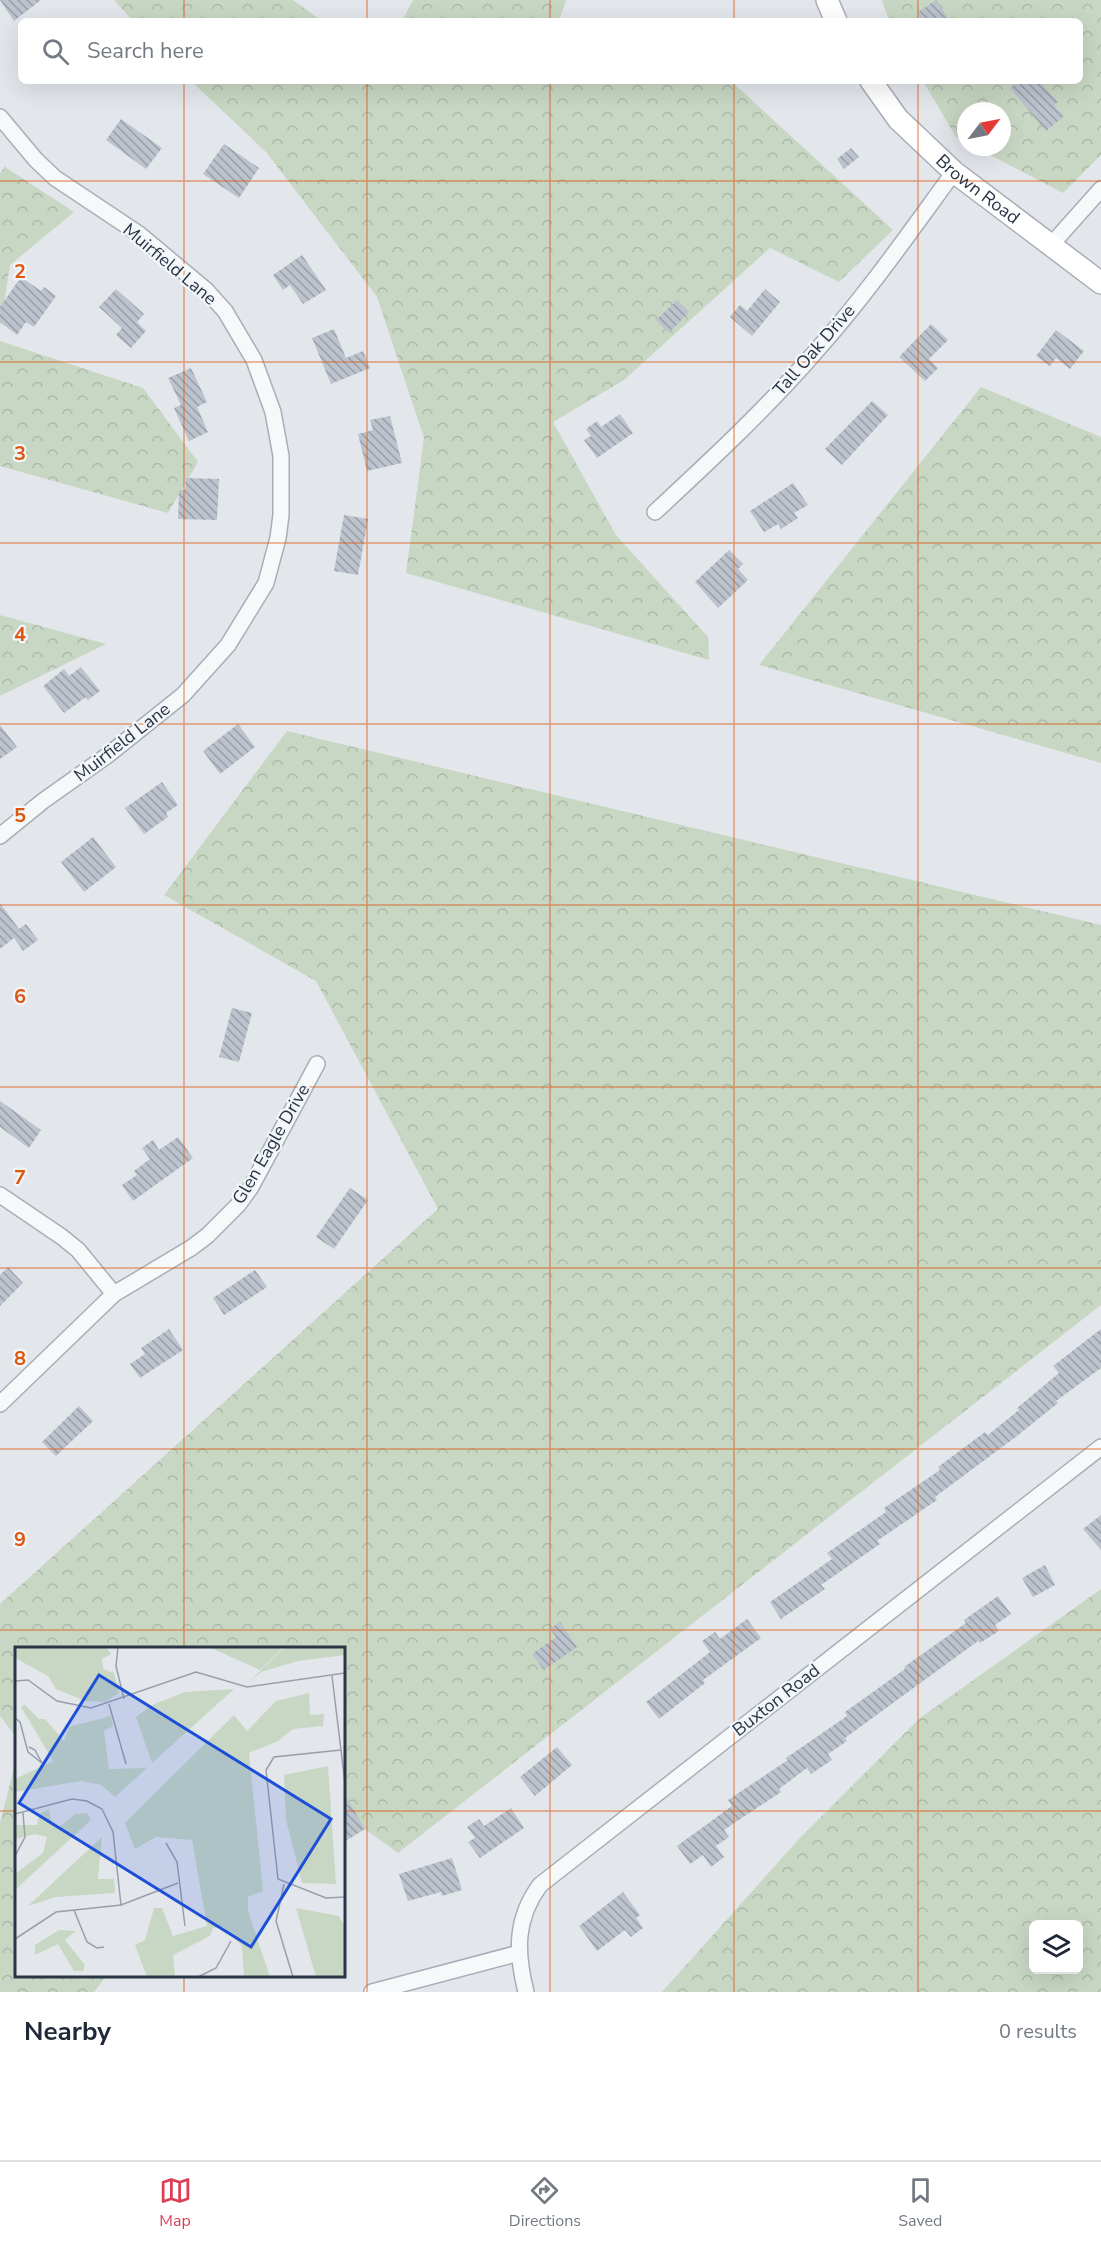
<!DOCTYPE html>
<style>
body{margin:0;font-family:"Nunito Sans",sans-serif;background:#f6f6f7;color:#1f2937}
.controls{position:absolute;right:18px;bottom:18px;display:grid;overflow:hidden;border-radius:9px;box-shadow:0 6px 24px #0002}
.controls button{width:54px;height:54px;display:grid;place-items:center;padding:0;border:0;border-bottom:2px solid #e0e1e3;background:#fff;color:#1f2937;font:30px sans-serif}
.compass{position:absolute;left:957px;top:102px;width:54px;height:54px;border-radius:50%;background:#fff;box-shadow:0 6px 24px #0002;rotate:58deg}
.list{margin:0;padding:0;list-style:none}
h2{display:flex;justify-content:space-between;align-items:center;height:78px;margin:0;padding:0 24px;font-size:26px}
h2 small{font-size:20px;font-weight:400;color:#747a83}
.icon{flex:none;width:33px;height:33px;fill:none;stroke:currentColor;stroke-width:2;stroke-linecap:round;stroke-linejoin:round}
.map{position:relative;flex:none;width:1101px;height:1992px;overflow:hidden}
.search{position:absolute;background:#fff;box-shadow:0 6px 24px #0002;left:18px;right:18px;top:18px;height:66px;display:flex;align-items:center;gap:15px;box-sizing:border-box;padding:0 21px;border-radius:9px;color:#747a83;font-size:22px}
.sheet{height:168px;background:#fff}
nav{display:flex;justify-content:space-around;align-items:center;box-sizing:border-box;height:84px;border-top:2px solid #e0e1e3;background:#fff;font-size:16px;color:#747a83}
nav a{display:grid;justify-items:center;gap:3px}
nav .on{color:#dd3d55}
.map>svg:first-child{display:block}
.forest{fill:url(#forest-crowns);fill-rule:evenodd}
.building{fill:url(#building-back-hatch)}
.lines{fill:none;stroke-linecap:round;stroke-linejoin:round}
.street-casing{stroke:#a7aeb7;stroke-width:18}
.secondary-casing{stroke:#a7aeb7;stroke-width:24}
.street{stroke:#f6f8fa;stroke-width:15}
.secondary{stroke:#fff;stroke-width:21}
.grid{fill:none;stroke:#de570f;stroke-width:1.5;stroke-opacity:0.55}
.labels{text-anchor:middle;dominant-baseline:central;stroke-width:4.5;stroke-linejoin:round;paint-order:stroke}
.street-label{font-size:18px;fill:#293447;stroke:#f3f6f9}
.inset-road{fill:none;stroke:#999faa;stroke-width:1.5}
.view{fill:#1d4ed8;fill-opacity:0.15;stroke:#1d4ed8;stroke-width:3}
.inset-edge{fill:none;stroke:#293447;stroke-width:3}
.grid-label{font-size:20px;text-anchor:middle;font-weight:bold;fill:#de570f;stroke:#f3f6f9;stroke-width:4.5;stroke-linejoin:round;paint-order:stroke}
</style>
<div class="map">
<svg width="1101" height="1992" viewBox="0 0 1101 1992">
<defs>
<pattern id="forest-crowns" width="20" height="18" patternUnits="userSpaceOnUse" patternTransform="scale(1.5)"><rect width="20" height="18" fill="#c8d7c3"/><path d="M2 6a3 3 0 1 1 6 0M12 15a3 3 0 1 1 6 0" fill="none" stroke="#acb9a9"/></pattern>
<pattern id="building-back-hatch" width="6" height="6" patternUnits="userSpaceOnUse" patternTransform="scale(1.5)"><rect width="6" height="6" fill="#bcc3cd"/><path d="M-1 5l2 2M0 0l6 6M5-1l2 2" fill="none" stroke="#999fa8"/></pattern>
</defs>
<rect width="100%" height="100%" fill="#e3e7ec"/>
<path class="forest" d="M 114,0 L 293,0 L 322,21 L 133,21 Z
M 413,0 L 566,0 L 559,21 L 402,21 Z
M 882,0 L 1101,0 L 1101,155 L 1063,193 L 975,147 L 1002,147 L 1002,111 L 966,111 L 966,142 L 956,137 L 923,81 L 1080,81 L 1080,21 L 889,21 Z
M 191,81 L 731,81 L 893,230 L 839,282 L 770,248 L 624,380 L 553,422 L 616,535 L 708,637 L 709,660 L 406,573 L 424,438 L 377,297 L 266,152 Z
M 5,167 L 74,212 L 10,265 L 0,328 L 0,173 Z
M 0,341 L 143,388 L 198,462 L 168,513 L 0,466 Z
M 981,387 L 1101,437 L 1101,763 L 759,665 Z
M 0,615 L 106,644 L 0,696 Z
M 287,731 L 1101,925 L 1101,1305 L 398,1853 L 344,1814 L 344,1648 L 16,1648 L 16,1737 L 0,1716 L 0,1604 L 438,1209 L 316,981 L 164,895 Z
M 1101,1589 L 1101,1992 L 662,1992 L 797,1841 L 920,1718 ZM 1034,1924 L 1078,1924 L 1078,1970 L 1034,1970 Z
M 16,1760 L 16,1976 L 106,1976 L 94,1992 L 0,1992 L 0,1823 Z"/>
<path class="building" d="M 0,0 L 41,0 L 14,21 Z
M 936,0 L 950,21 L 923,21 L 917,13 Z
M 1018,81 L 1039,81 L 1058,102 L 1054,105 L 1064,116 L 1046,131 L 1010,88 Z
M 121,119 L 162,148 L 146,169 L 106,140 Z
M 224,144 L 259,168 L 239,198 L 203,174 Z
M 851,148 L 859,157 L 844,169 L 837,159 Z
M 302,255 L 326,290 L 303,304 L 290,285 L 283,290 L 273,275 Z
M 21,277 L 41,291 L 44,287 L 56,296 L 34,327 L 26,322 L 17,335 L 0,322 L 0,307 Z
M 116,289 L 144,314 L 137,322 L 146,331 L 131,348 L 116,335 L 122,328 L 99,307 Z
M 765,289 L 780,302 L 752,336 L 730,317 L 740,305 L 747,311 Z
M 677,300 L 689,312 L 669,333 L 656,320 Z
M 931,324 L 948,340 L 929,359 L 938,368 L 925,381 L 899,357 Z
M 334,329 L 346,358 L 363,351 L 370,368 L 331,384 L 312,338 Z
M 1056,330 L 1084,351 L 1070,369 L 1056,358 L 1050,366 L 1036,356 Z
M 191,368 L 207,402 L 197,407 L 208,432 L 189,441 L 174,408 L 181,405 L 168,378 Z
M 872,401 L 888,415 L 842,465 L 825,449 Z
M 620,414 L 633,433 L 597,458 L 584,440 L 591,436 L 586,429 L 597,421 L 601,427 Z
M 390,416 L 402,463 L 367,471 L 358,434 L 373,430 L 370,420 Z
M 186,478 L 219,479 L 217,520 L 178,519 L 179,490 L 185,490 Z
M 793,483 L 808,505 L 794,513 L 798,518 L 781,529 L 778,524 L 764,532 L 750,511 Z
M 344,515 L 368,519 L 358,575 L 334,571 Z
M 729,550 L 743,564 L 738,569 L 748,580 L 718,608 L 695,582 Z
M 81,667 L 100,691 L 88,700 L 86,697 L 64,713 L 43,686 L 64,669 L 69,676 Z
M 238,724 L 255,747 L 220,774 L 203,751 Z
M 0,725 L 17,747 L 0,759 Z
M 162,782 L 178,805 L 166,813 L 168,817 L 144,834 L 125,808 Z
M 93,837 L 116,867 L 84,892 L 61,862 Z
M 0,903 L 19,929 L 26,924 L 38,940 L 23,951 L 14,938 L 0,949 Z
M 232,1008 L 252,1013 L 239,1062 L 219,1057 Z
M 0,1101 L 41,1130 L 29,1148 L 0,1127 Z
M 178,1137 L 193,1158 L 133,1201 L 122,1185 L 137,1175 L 134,1171 L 150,1159 L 142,1148 L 153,1140 L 159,1150 Z
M 350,1188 L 368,1200 L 334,1249 L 316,1237 Z
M 8,1267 L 23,1283 L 0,1306 L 0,1275 Z
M 255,1270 L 267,1287 L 224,1315 L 213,1298 Z
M 169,1329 L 183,1350 L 140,1378 L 130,1364 L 145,1354 L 141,1348 Z
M 1101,1329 L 1101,1368 L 1056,1401 L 1058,1403 L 1017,1436 L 935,1497 L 937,1500 L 877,1541 L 880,1544 L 821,1585 L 825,1589 L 781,1619 L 770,1602 L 832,1559 L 827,1553 L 886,1512 L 884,1508 L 940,1470 L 938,1467 L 985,1432 L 988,1435 L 1019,1410 L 1017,1408 L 1059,1373 L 1053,1366 Z
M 79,1406 L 93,1421 L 56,1456 L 42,1442 Z
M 1101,1515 L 1101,1550 L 1083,1529 Z
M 1045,1565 L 1055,1585 L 1033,1597 L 1022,1578 Z
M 998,1596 L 1011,1614 L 995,1625 L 999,1631 L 980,1643 L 978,1641 L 845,1738 L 847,1741 L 828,1754 L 832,1760 L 811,1774 L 807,1768 L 779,1789 L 781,1792 L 724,1830 L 729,1837 L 716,1846 L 724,1857 L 711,1867 L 703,1855 L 690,1864 L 677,1846 L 732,1806 L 728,1800 L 788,1760 L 786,1758 L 847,1716 L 845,1712 L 905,1669 L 904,1667 L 966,1623 L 964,1620 Z
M 747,1619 L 761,1638 L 703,1680 L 705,1683 L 659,1719 L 646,1702 L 710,1652 L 702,1641 L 715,1632 L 720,1639 Z
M 560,1622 L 577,1647 L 544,1670 L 532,1654 L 556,1637 L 550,1629 Z
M 557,1747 L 572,1765 L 535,1796 L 520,1777 Z
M 344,1793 L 365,1829 L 344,1842 Z
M 511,1808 L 524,1828 L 480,1858 L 468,1842 L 475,1838 L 467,1827 L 479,1819 L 484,1826 Z
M 452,1858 L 462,1890 L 442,1896 L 441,1892 L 408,1901 L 399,1874 Z
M 623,1892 L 640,1915 L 636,1918 L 643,1928 L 631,1937 L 625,1930 L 597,1951 L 579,1926 Z"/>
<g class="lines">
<g class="street-casing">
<path id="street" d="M 0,117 L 36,160 L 55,178 L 139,234 L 206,290 L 225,311 L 254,360 L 273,412 L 281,456 L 281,515 L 278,538 L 266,583 L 228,645 L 183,695 L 108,755 L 43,801 L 0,836
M 1051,245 L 1101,189
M 655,512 C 711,460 767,408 817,350 C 867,294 910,232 954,172
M 0,1195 L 62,1237 L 78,1250 L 114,1294
M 0,1404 L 114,1294 L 191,1248 L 207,1236 L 238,1205 L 251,1187 L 317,1064
M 372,1992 L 519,1953
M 526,1992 C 516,1952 515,1919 540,1885 L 1101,1447"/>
</g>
<g class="secondary-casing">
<g id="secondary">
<path d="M 827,0 L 836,21"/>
<path id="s1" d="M 871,81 L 898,119 L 954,172 L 1101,283"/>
</g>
</g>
<use href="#street" class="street"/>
<use href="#secondary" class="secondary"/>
</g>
<path class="grid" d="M 184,0 L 184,21M 367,0 L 367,21M 550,0 L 550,21M 734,0 L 734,21M 918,0 L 918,21M 184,81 L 184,1648M 367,81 L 367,1992M 550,81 L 550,1992M 734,81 L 734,1992M 918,81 L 918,1992M 0,181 L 1101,181M 0,362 L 1101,362M 0,543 L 1101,543M 0,724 L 1101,724M 0,905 L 1101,905M 0,1087 L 1101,1087M 0,1268 L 1101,1268M 0,1449 L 1101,1449M 0,1630 L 1101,1630M 0,1811 L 16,1811M 344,1811 L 1101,1811M 184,1976 L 184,1992"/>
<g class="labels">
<g class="street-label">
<text stroke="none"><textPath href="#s1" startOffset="153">Brown Road</textPath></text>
<text transform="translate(170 264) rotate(40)">Muirfield Lane</text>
<text transform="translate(814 350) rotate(-49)">Tall Oak Drive</text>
<text transform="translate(122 742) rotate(-38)">Muirfield Lane</text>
<text transform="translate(271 1144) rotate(-60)">Glen Eagle Drive</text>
<text transform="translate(776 1700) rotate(-38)">Buxton Road</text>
</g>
</g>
<g transform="translate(15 1647)">
<rect width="330" height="330" fill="#e3e7ec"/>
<path d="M 0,0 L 91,0 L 96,7 L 87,12 L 88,22 L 99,26 L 104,46 L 90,55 L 70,54 L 41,42 L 33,29 L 0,11 ZM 194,0 L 268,0 L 245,23 ZM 298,0 L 330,0 L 330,8 L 283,14 ZM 219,42 L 137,116 L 121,70 L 137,58 L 170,45 ZM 294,46 L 295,68 L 309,67 L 308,79 L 278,82 L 263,94 L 234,106 L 248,244 L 233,250 L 233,264 L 255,330 L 229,330 L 227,299 L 208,280 L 198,281 L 195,289 L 158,308 L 160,329 L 132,330 L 120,298 L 130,293 L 139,261 L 147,261 L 158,289 L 192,279 L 177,193 L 141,190 L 120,202 L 110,176 L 219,68 L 232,84 L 261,54 ZM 10,58 L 24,72 L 30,72 L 49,94 L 54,80 L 96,69 L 98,79 L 89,84 L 94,122 L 132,121 L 100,150 L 86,138 L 66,134 L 0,145 L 0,132 L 38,114 L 6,60 ZM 313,119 L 321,237 L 287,236 L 271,173 L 269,128 ZM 34,162 L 36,174 L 44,180 L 60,167 L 72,166 L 76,173 L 0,243 L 0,227 L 28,206 L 32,190 L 20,187 L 0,192 L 0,178 L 22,178 L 24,167 ZM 87,190 L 83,232 L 99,232 L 100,246 L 41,250 L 13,259 ZM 281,261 L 324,269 L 330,280 L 330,330 L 301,330 ZM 44,283 L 61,284 L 50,293 L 70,318 L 68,324 L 59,324 L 43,297 L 20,308 L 20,298 Z" fill="#c8d7c3"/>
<path d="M 269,0 L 298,0 L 283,14 L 246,25 L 233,36 Z" fill="#c8d7c3"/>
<path class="inset-road" d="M 103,0 L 101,19 L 109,52M 317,29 L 330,136M 0,34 L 13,33 L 42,54 L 76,61 L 181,25 L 232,40 L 330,26M 94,57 L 111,117M 0,71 L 5,75 L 13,105 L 27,116 L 20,103 L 14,100M 326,103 L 259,110 L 251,123 L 263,232 L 311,251 L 330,250M 0,167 L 57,152 L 72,154 L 87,162 L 98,185 L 106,258M 151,196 L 162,215 L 170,279M 0,209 L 10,190 L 8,166M 269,237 L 261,274 L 278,330M 59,263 L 72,295 L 82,301 L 89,300M 0,292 L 41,265 L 106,258 L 163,236M 183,330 L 201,321 L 216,294"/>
<path class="view" d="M 84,28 L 316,172 L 236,300 L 4,156 Z"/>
<rect width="330" height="330" class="inset-edge"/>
</g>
<g class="grid-label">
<text x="20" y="278">2</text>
<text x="20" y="460">3</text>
<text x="20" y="641">4</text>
<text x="20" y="822">5</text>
<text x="20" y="1003">6</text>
<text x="20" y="1184">7</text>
<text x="20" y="1365">8</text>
<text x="20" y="1546">9</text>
</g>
</svg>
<div class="controls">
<button><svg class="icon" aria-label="layers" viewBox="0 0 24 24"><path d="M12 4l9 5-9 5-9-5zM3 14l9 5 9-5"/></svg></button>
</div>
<svg class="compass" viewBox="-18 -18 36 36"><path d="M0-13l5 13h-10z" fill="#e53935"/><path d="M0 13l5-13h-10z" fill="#747a83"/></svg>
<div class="search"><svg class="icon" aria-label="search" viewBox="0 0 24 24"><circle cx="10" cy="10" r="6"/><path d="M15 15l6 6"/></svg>Search here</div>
</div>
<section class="sheet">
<h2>Nearby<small>0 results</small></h2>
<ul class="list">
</ul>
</section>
<nav>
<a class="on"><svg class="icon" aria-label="map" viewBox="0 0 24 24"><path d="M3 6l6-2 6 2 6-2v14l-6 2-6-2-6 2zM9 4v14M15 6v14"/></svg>Map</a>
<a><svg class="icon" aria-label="directions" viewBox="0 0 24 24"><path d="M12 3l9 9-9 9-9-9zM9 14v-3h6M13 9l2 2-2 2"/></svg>Directions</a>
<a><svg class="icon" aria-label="saved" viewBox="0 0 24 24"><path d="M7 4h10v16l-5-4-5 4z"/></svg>Saved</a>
</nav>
